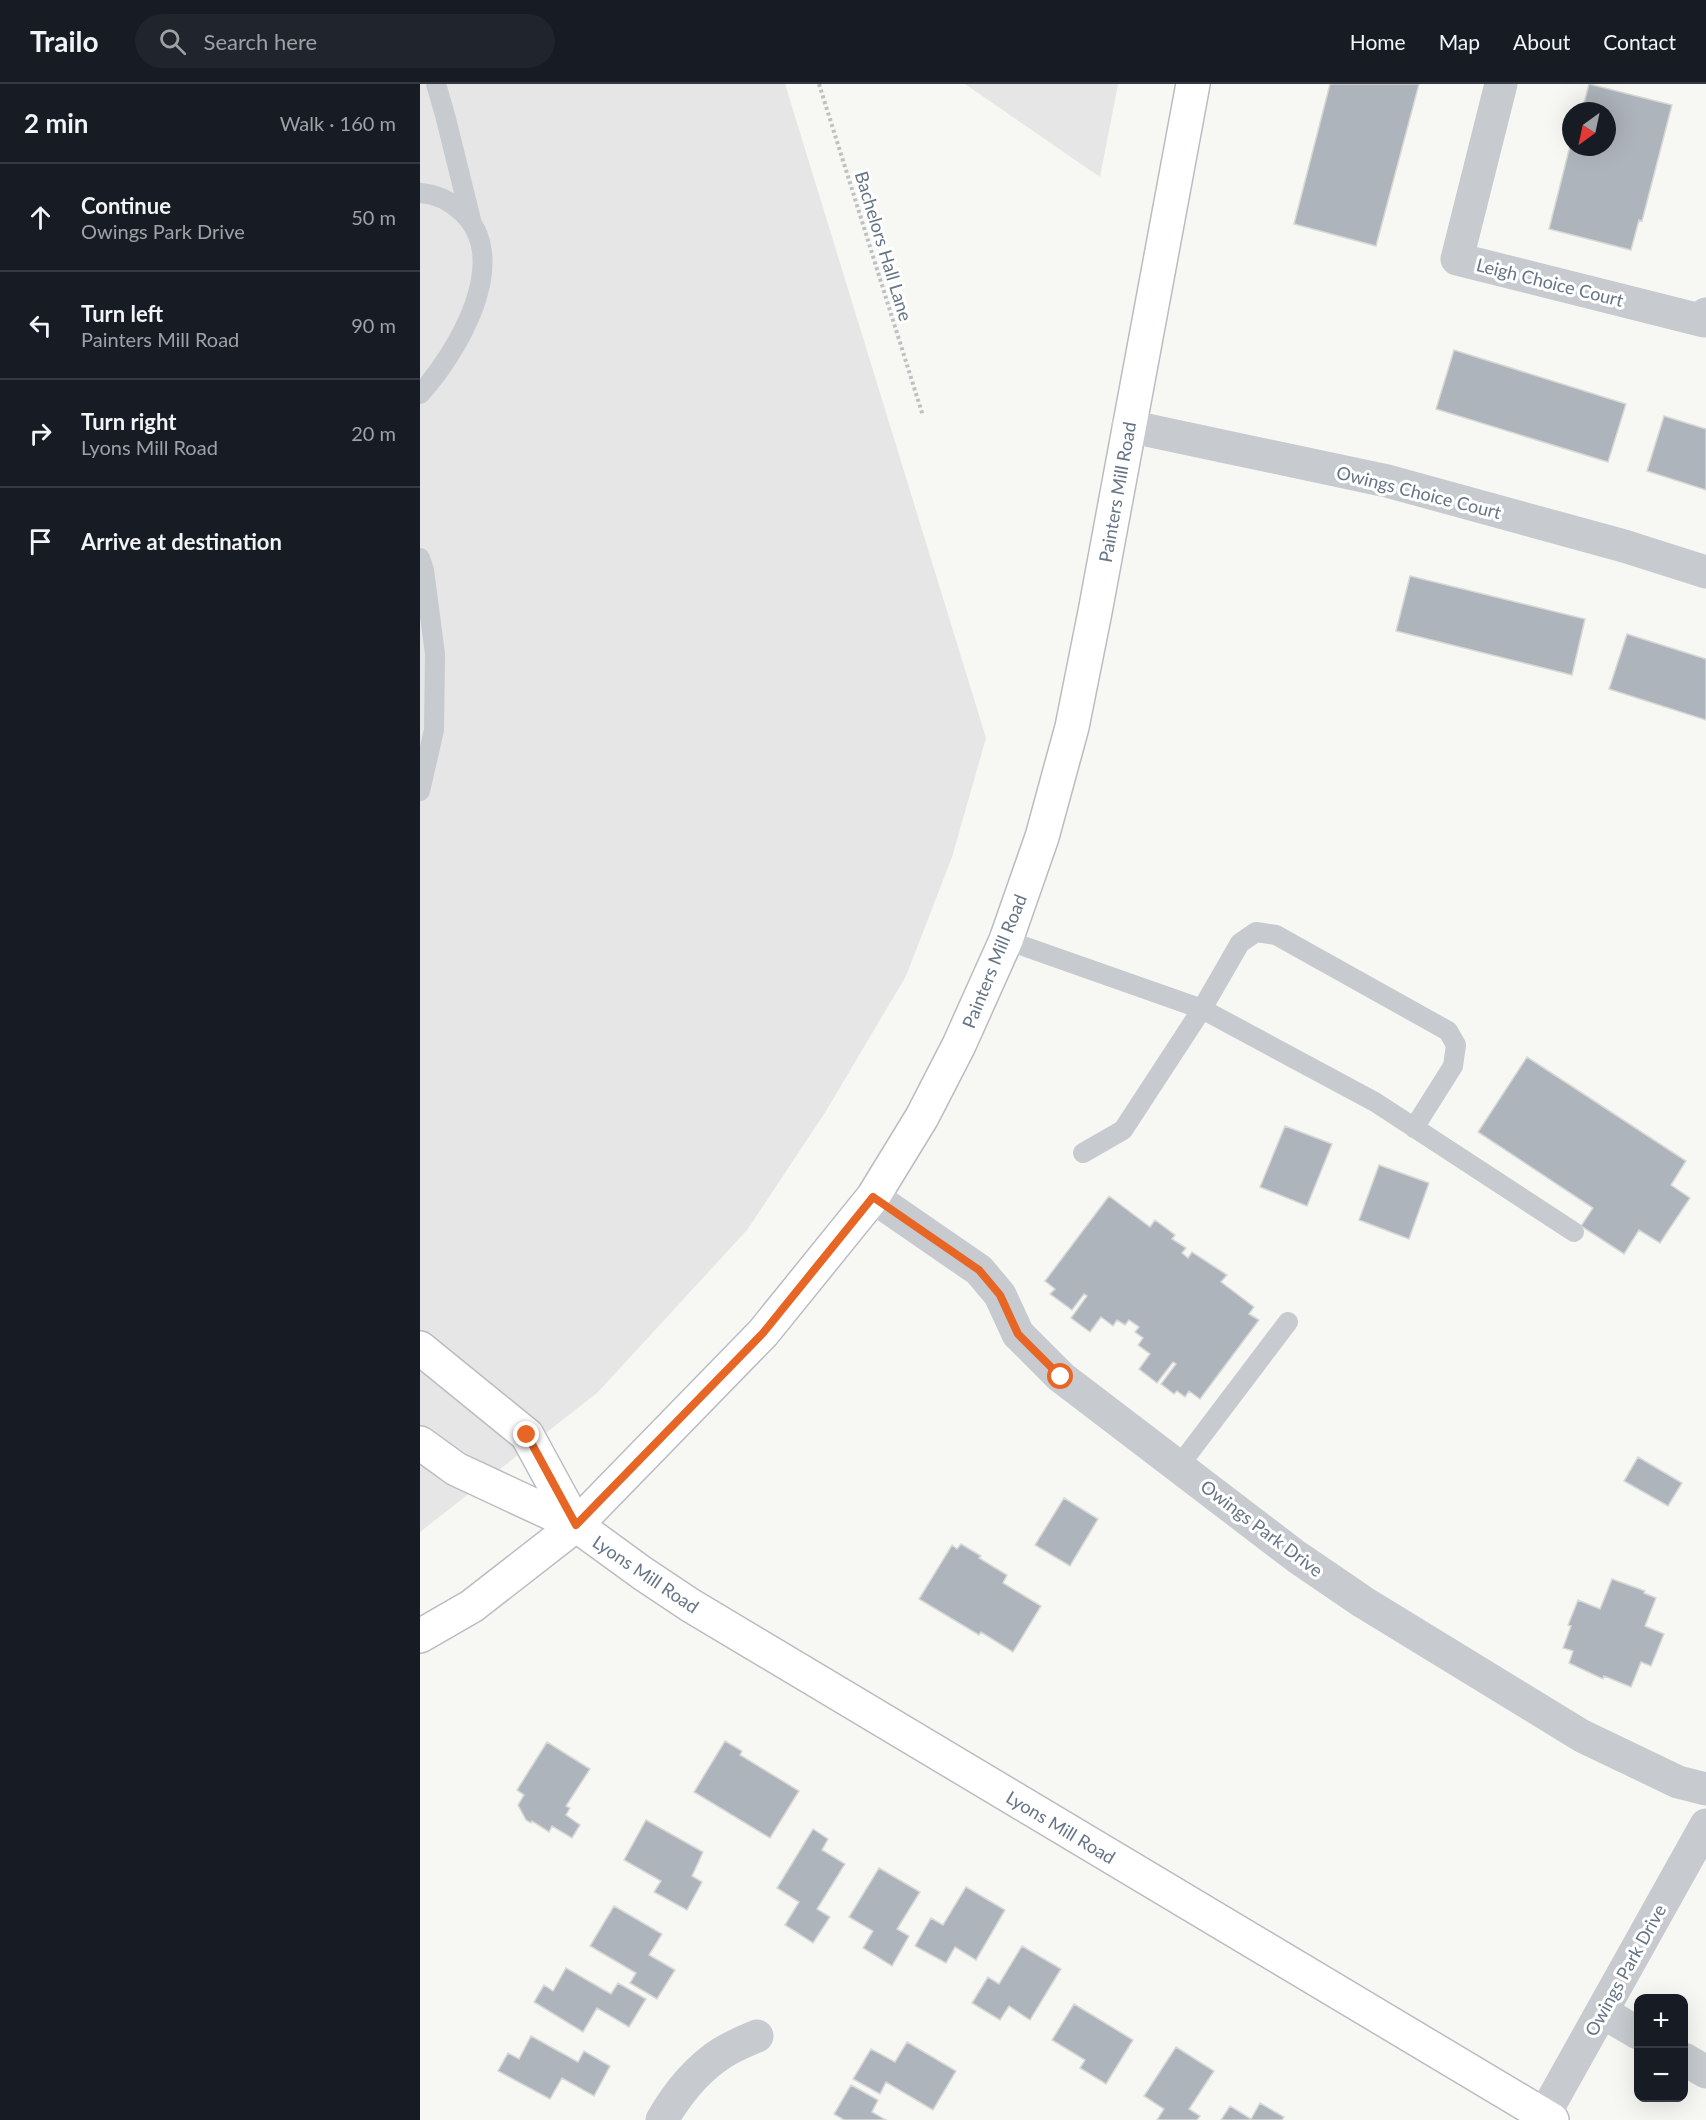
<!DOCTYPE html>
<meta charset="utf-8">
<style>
body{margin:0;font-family:Lato,sans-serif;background:#20242c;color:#f1f3f6}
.controls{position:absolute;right:18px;bottom:18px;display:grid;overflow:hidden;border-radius:12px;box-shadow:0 6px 24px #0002}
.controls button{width:54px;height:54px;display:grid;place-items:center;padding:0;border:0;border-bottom:2px solid #363941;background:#171b24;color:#f1f3f6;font:30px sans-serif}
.compass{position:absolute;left:1142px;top:18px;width:54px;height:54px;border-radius:50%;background:#171b24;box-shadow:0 6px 24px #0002;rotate:213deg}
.stop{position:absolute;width:18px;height:18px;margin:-14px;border:4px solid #e76625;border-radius:50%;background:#fff}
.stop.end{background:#e76625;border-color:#fff;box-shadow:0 2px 6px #0008}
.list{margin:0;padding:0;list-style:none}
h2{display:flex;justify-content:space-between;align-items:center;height:78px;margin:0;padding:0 24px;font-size:26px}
h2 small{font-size:20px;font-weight:400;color:#9ea1a6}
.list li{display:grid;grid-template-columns:39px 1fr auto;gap:18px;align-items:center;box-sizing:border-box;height:108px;padding:0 24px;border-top:2px solid #363941}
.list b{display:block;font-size:22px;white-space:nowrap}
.list p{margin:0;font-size:20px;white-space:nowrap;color:#9ea1a6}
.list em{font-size:20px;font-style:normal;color:#9ea1a6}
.icon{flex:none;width:33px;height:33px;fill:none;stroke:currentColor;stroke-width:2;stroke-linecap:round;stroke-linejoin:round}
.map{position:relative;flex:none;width:1286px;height:2036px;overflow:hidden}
header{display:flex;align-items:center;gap:36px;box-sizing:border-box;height:84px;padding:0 30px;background:#171b24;border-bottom:2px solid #363941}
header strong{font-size:28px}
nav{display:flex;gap:33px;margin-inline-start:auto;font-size:21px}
.search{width:420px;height:54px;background:#20242c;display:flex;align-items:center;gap:15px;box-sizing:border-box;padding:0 21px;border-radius:33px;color:#9ea1a6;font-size:22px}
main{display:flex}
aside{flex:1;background:#171b24}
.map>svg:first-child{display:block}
.built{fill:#e5e6e5}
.building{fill:#aeb4bb;stroke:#d8d9d6;stroke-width:1.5}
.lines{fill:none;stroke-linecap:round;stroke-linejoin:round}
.secondary-casing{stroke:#b9bdc2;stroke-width:36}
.path{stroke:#bec1c3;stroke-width:4;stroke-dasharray:3 3;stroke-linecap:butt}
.lane{stroke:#c7cace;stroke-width:20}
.street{stroke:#c7cace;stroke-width:33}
.secondary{stroke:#fff;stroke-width:33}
.route{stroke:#e76625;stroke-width:8}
.labels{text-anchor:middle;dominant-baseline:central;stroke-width:6;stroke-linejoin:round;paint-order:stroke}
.street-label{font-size:18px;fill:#657486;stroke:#fff}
</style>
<header>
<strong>Trailo</strong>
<div class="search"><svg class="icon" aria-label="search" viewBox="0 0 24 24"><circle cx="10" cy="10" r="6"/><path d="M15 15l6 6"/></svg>Search here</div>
<nav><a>Home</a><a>Map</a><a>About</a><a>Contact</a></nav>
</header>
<main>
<aside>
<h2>2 min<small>Walk · 160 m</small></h2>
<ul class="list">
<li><svg class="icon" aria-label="ahead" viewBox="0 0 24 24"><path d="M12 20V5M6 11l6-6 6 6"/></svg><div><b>Continue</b><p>Owings Park Drive</p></div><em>50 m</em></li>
<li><svg class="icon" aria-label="left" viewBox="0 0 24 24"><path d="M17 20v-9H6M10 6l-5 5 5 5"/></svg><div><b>Turn left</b><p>Painters Mill Road</p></div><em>90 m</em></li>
<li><svg class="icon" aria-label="right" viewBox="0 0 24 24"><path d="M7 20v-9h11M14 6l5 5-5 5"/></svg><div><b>Turn right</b><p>Lyons Mill Road</p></div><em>20 m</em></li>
<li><svg class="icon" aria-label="arrive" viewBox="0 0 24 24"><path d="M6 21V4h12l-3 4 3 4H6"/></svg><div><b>Arrive at destination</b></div></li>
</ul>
</aside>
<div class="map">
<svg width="1286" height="2036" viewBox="0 0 1286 2036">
<rect width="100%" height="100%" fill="#f7f7f4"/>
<path class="built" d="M 0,0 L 365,0 L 566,654 L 532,773 L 486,892 L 406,1027 L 327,1146 L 178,1308 L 0,1448 Z
M 545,0 L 698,0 L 680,93 Z"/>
<path class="building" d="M 910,0 L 999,0 L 956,162 L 874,140 Z
M 1169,0 L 1252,21 L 1222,137 L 1219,136 L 1211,166 L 1129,145 L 1151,58 L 1151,63 L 1187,63 L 1187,27 L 1162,27 Z
M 1034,266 L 1206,320 L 1188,378 L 1016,325 Z
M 1244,332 L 1286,345 L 1286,406 L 1227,387 Z
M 990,492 L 1165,535 L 1152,591 L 976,547 Z
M 1207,550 L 1286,575 L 1286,636 L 1189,605 Z
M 1107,973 L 1266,1077 L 1251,1101 L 1270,1114 L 1240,1159 L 1219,1146 L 1204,1170 L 1161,1142 L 1173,1124 L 1058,1048 Z
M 865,1042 L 912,1060 L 887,1122 L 840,1103 Z
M 959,1081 L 1009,1099 L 989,1155 L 939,1136 Z
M 689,1112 L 730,1143 L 735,1136 L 755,1151 L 752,1155 L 766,1164 L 762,1169 L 768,1174 L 772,1168 L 807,1191 L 801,1198 L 834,1223 L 829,1230 L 839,1236 L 780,1315 L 769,1307 L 765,1313 L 757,1307 L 754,1310 L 741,1300 L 756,1280 L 753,1278 L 737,1299 L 719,1285 L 730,1270 L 718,1261 L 723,1254 L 715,1248 L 719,1243 L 709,1236 L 705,1241 L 697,1236 L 693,1242 L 681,1233 L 670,1248 L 651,1234 L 667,1212 L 664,1210 L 652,1226 L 630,1210 L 635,1205 L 625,1197 Z
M 1218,1373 L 1262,1399 L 1248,1422 L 1204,1397 Z
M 644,1414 L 678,1435 L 650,1482 L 615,1461 Z
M 541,1460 L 561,1472 L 559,1474 L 587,1491 L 583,1499 L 621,1522 L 593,1568 L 561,1548 L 559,1551 L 499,1515 L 532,1461 L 537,1465 Z
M 1192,1495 L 1225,1507 L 1224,1509 L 1236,1514 L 1225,1542 L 1244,1550 L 1231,1582 L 1221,1578 L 1211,1603 L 1184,1592 L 1183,1595 L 1149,1579 L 1153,1567 L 1143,1564 L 1151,1542 L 1148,1541 L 1158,1516 L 1180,1525 Z
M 305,1657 L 322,1667 L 320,1671 L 379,1707 L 350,1754 L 274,1708 Z
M 127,1658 L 170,1685 L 146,1722 L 150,1724 L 146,1731 L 160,1741 L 152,1754 L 132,1742 L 129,1748 L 112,1737 L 111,1739 L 106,1736 L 98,1721 L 104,1711 L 97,1706 Z
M 226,1736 L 283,1768 L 272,1792 L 282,1798 L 267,1826 L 234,1808 L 241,1797 L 204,1776 Z
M 393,1745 L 408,1755 L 402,1766 L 425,1780 L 397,1825 L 410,1833 L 393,1859 L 365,1841 L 379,1818 L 357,1804 Z
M 459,1784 L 500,1808 L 477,1845 L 489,1852 L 472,1882 L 443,1864 L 453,1847 L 429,1833 Z
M 546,1803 L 585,1826 L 556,1876 L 535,1863 L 526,1879 L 495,1862 L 511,1834 L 523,1841 Z
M 194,1822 L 242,1850 L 229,1871 L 255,1886 L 237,1915 L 210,1899 L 216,1889 L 170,1862 Z
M 602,1862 L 641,1885 L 610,1936 L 589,1922 L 580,1936 L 552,1919 L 568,1893 L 579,1900 Z
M 146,1884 L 191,1910 L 198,1899 L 226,1915 L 209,1943 L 177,1924 L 163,1948 L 114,1918 L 124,1901 L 133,1907 Z
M 654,1920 L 713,1956 L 686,2000 L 660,1984 L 665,1976 L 632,1956 Z
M 111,1952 L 158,1978 L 164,1967 L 190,1982 L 174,2012 L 142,1994 L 130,2015 L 78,1987 L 88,1969 L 99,1975 Z
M 487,1958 L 536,1987 L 513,2026 L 466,1998 L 460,2010 L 433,1995 L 451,1965 L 475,1978 Z
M 756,1963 L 794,1987 L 769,2025 L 780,2032 L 777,2036 L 737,2036 L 744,2025 L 724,2012 Z
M 431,2001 L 458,2016 L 452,2028 L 466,2036 L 424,2036 L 414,2030 Z
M 840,2019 L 864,2033 L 862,2036 L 801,2036 L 810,2022 L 831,2035 Z"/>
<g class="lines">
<g class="secondary-casing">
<path id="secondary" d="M 0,1264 L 107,1351 L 156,1441
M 0,1359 L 36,1385 L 156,1441 L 222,1489 L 270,1521 L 1132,2036
M 0,1552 L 52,1522 L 156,1441 L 343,1249 L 453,1113 L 502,1033 L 539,961 L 586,856 L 622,753 L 652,643 L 675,528 L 773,0"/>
</g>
<path class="path" d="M 399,0 L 503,332"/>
<path class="lane" d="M 16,0 L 25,31 L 51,136
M 0,109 C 15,110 30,117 41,127 C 94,175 37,269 0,310
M 0,474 L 4,486 L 15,570 L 14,646 L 0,707
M 586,856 L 782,925 L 955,1018 L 1154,1148
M 663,1069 L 703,1046 L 782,925 L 820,859 L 836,848 L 856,851 L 1028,947 L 1036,961 L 1033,982 L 994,1044
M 759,1382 L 868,1238"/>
<path class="street" d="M 1081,0 L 1037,175 L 1284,237 L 1286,230
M 708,342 L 967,397 L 1204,462 L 1286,488
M 453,1113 L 559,1186 L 580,1211 L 598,1250 L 641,1293 L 877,1473 L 943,1518 L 1162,1652 L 1258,1698 L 1286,1705
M 1182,1928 L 1218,1949
M 1264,1975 L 1286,1988
M 1124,2031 L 1286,1741
M 242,2036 C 257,2010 277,1985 302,1969 C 313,1962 325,1957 337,1952"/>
<use href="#secondary" class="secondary"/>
</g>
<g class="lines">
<path class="route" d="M 107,1351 L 156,1441 L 343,1249 L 453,1113 L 559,1186 L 580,1211 L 598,1250 L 641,1293"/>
</g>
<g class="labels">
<g class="street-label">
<text transform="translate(464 162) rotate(73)">Bachelors Hall Lane</text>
<text transform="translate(1130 198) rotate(14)">Leigh Choice Court</text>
<text transform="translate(697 408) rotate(-80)">Painters Mill Road</text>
<text transform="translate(999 408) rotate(14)">Owings Choice Court</text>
<text transform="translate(574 877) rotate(-68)">Painters Mill Road</text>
<text transform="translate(842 1444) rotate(37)">Owings Park Drive</text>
<text transform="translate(226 1490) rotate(34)">Lyons Mill Road</text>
<text transform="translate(641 1743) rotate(31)">Lyons Mill Road</text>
<text transform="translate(1205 1886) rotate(-61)">Owings Park Drive</text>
</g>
</g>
</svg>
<div class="controls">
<button>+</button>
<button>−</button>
</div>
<svg class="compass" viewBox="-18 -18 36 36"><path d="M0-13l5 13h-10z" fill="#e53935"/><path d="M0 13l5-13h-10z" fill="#9ea1a6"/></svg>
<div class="stop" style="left:641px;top:1293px"></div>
<div class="stop end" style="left:107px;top:1351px"></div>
</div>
</main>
